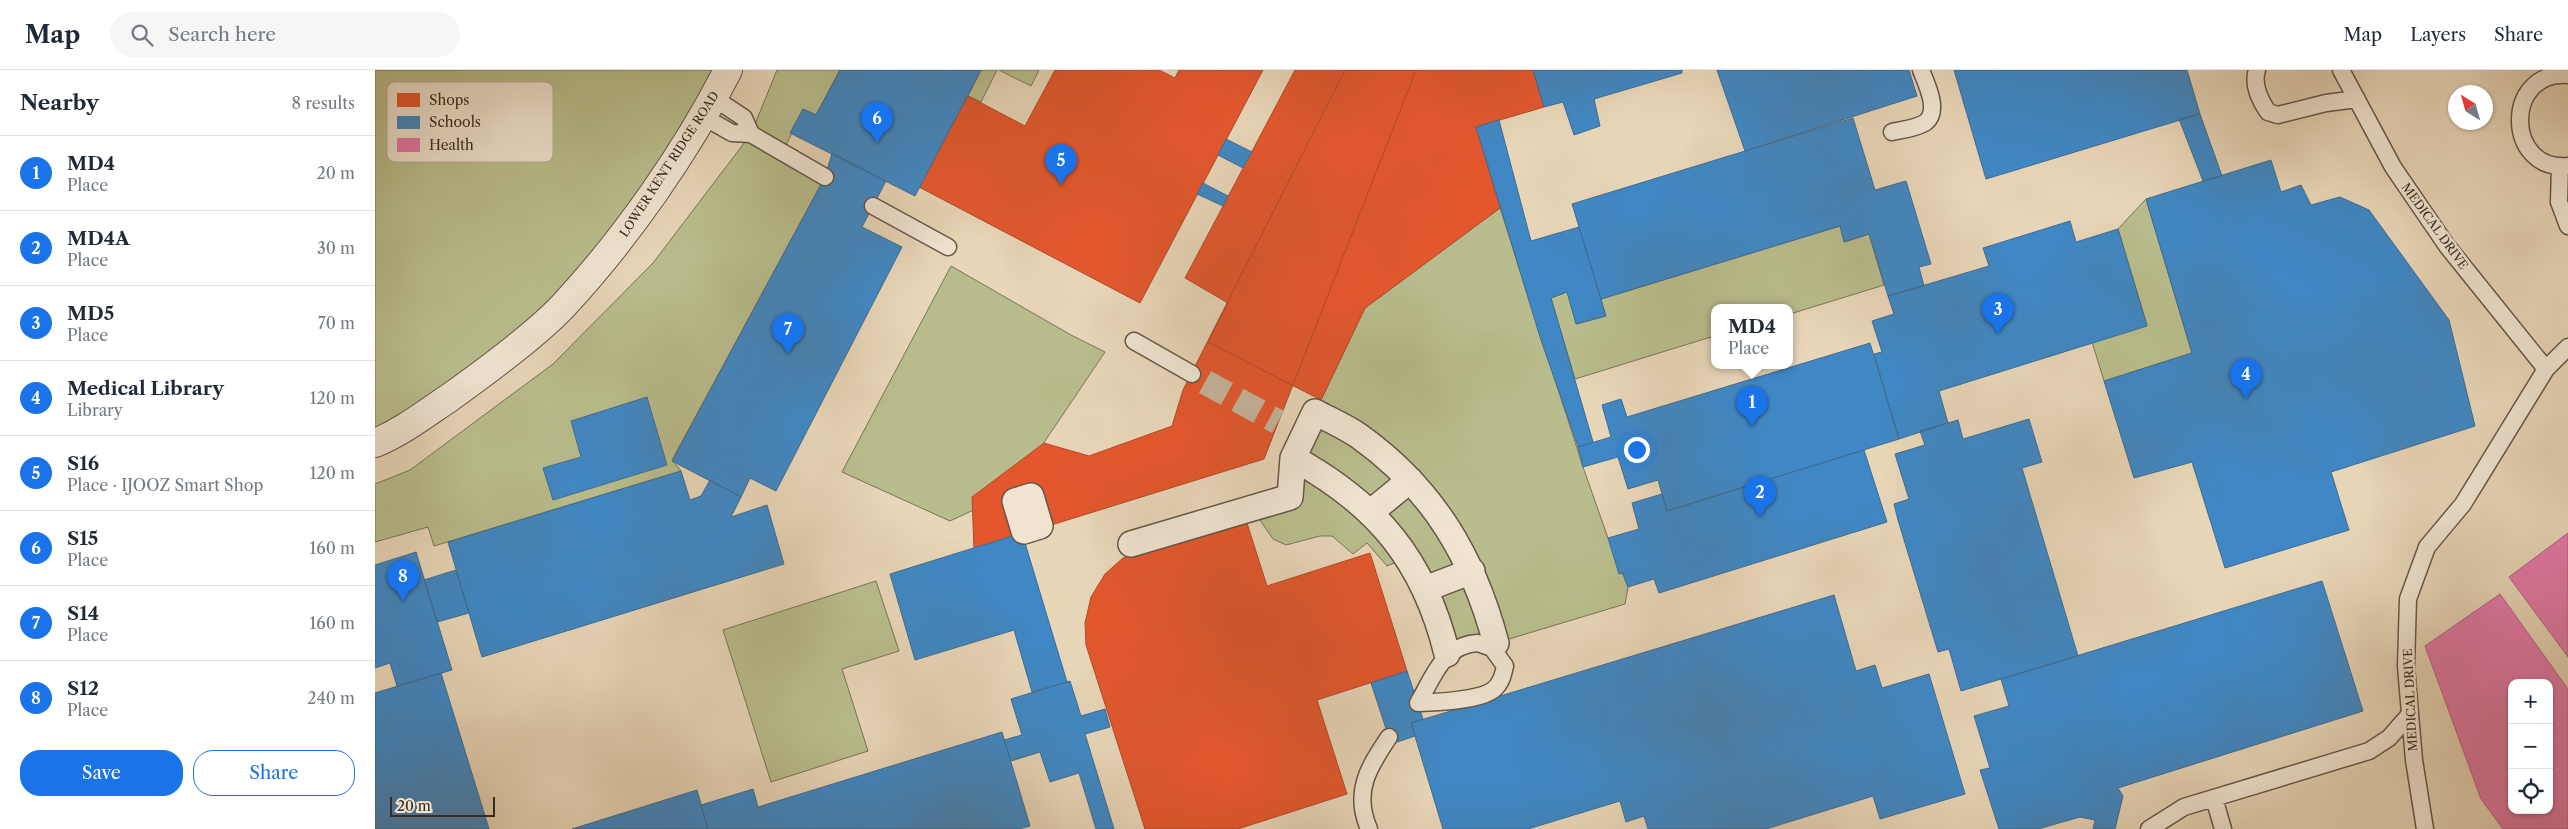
<!DOCTYPE html>
<meta charset="utf-8">
<style>
body{margin:0;font-family:"Libre Caslon Text",serif;background:#f6f6f7;color:#1f2937}
.controls{position:absolute;right:15px;bottom:15px;display:grid;overflow:hidden;border-radius:10px;box-shadow:0 1px 4px #0004}
.controls button{width:45px;height:45px;display:grid;place-items:center;padding:0;border:0;border-bottom:1px solid #e0e1e3;background:#fff;color:#1f2937;font:25px sans-serif}
.compass{position:absolute;left:2073px;top:15px;width:45px;height:45px;border-radius:50%;background:#fff;box-shadow:0 1px 4px #0004;rotate:323deg}
.scale{position:absolute;left:15px;bottom:12px;width:105px;box-sizing:border-box;padding-left:5px;border:2px solid #392b22;border-top:0;font-size:14px;line-height:18px;white-space:nowrap;color:#392b22;-webkit-text-stroke:4px #f0e4d1;paint-order:stroke}
.you{position:absolute;left:1261px;top:379px;width:18px;height:18px;margin:-12px;border:4px solid #fff;border-radius:50%;background:#1a73e8;box-shadow:0 0 0 8px #1a73e833}
.badge{display:grid;place-items:center;width:32px;height:32px;border-radius:50%;background:#1a73e8;color:#fff;font-size:16px;font-weight:700}
.pin{position:absolute;translate:-50% -41px;filter:drop-shadow(0 1px 2px #0008)}
.pin::after{content:'';position:absolute;top:26px;width:18px;height:15px;background:inherit;clip-path:polygon(0 0,100% 0,50% 100%)}
.popup{position:absolute;left:1336px;top:234px;width:82px;height:65px;box-sizing:border-box;display:grid;place-content:center;border-radius:10px;background:#fff;filter:drop-shadow(0 1px 4px #0005);font-size:16px;white-space:nowrap;color:#747a83}
.popup b{font-size:19px;color:#1f2937}
.popup::after{content:'';position:absolute;left:50%;top:100%;margin-left:-10px;border:10px solid transparent;border-top-color:#fff}
.list{margin:0;padding:0;list-style:none}
h2{display:flex;justify-content:space-between;align-items:center;height:65px;margin:0;padding:0 20px;font-size:21px}
h2 small{font-size:16px;font-weight:400;color:#747a83}
.list li{display:grid;grid-template-columns:32px 1fr auto;gap:15px;align-items:center;box-sizing:border-box;height:75px;padding:0 20px;border-top:1px solid #e0e1e3}
.list b{display:block;font-size:19px;white-space:nowrap}
.list p{margin:0;font-size:16px;white-space:nowrap;color:#747a83}
.list em{font-size:16px;font-style:normal;color:#747a83}
.actions{display:flex;gap:10px;padding:15px 20px}
.actions a{flex:1;padding:11px 0;border:1px solid #1a73e8;border-radius:20px;text-align:center;font-size:18px;color:#1a73e8}
.actions .main{background:#1a73e8;color:#fff}
.icon{flex:none;width:28px;height:28px;fill:none;stroke:currentColor;stroke-width:2;stroke-linecap:round;stroke-linejoin:round}
.map{position:relative;flex:none;width:2193px;height:759px;overflow:hidden}
header{display:flex;align-items:center;gap:30px;box-sizing:border-box;height:70px;padding:0 25px;background:#fff;border-bottom:1px solid #e0e1e3}
header strong{font-size:24px}
nav{display:flex;gap:28px;margin-inline-start:auto;font-size:18px}
.search{width:350px;height:45px;background:#f6f6f7;display:flex;align-items:center;gap:12px;box-sizing:border-box;padding:0 18px;border-radius:28px;color:#747a83;font-size:19px}
main{display:flex}
aside{flex:1;background:#fff}
.map>svg:first-child{display:block}
.green{fill:#b9bd8d;stroke:#797458}
.shops{fill:#e4572e;stroke:#b14a2a}
.schools{fill:#3f88c5;stroke:#3d6c94}
.health{fill:#e377a8;stroke:#b06080;fill-rule:evenodd}
.lines{fill:none;stroke-linecap:round;stroke-linejoin:round}
.pedestrian-tunnel{stroke:#c5b49a;stroke-width:25;stroke-dasharray:25 12;stroke-linecap:butt}
.service-casing{stroke:#655648;stroke-width:19}
.pedestrian-casing{stroke:#655648;stroke-width:28}
.minor-casing{stroke:#655648;stroke-width:30}
.service{stroke:#f0e4d1;stroke-width:16}
.pedestrian{stroke:#f0e4d1;stroke-width:25}
.minor{stroke:#f0e4d1;stroke-width:28}
.labels{text-anchor:middle;dominant-baseline:central;stroke-width:5;stroke-linejoin:round;paint-order:stroke}
.street-label{font-size:12px;fill:#392b22;stroke:#f0e4d1}
.key{fill:#f0e4d1;stroke:#b9ac9c;stroke-width:1}
.key-label{font-size:14px;fill:#392b22}
</style>
<header>
<strong>Map</strong>
<div class="search"><svg class="icon" aria-label="search" viewBox="0 0 24 24"><circle cx="10" cy="10" r="6"/><path d="M15 15l6 6"/></svg>Search here</div>
<nav><a>Map</a><a>Layers</a><a>Share</a></nav>
</header>
<main>
<aside>
<h2>Nearby<small>8 results</small></h2>
<ul class="list">
<li><span class="badge">1</span><div><b>MD4</b><p>Place</p></div><em>20 m</em></li>
<li><span class="badge">2</span><div><b>MD4A</b><p>Place</p></div><em>30 m</em></li>
<li><span class="badge">3</span><div><b>MD5</b><p>Place</p></div><em>70 m</em></li>
<li><span class="badge">4</span><div><b>Medical Library</b><p>Library</p></div><em>120 m</em></li>
<li><span class="badge">5</span><div><b>S16</b><p>Place · IJOOZ Smart Shop</p></div><em>120 m</em></li>
<li><span class="badge">6</span><div><b>S15</b><p>Place</p></div><em>160 m</em></li>
<li><span class="badge">7</span><div><b>S14</b><p>Place</p></div><em>160 m</em></li>
<li><span class="badge">8</span><div><b>S12</b><p>Place</p></div><em>240 m</em></li>
</ul>
<div class="actions"><a class="main">Save</a><a>Share</a></div>
</aside>
<div class="map">
<svg width="2193" height="759" viewBox="0 0 2193 759">
<rect width="100%" height="100%" fill="#e8d6b8"/>
<filter id="stains"><feTurbulence type="fractalNoise" baseFrequency=".004" numOctaves="4"/><feColorMatrix values="0 0 0 0 .2 0 0 0 0 .09 0 0 0 0 .02 0 0 0 .5 -.17"/></filter>
<radialGradient id="worn" r=".72"><stop offset=".6" stop-color="#630" stop-opacity="0"/><stop offset="1" stop-color="#630" stop-opacity=".3"/></radialGradient>
<path class="green" d="M 0,0 L 353,0 L 339,28 L 156,264 L 0,372 Z
M 402,0 L 465,0 L 441,45 L 428,39 L 408,82 L 450,107 L 297,390 L 306,401 L 59,476 L 53,457 L 0,472 L 0,414 L 35,400 L 178,294 L 278,193 L 376,64 Z
M 606,0 L 622,0 L 606,32 L 593,26 Z
M 624,0 L 664,0 L 656,16 Z
M 1771,129 L 1817,283 L 1729,311 L 1717,272 L 1772,255 L 1743,159 Z
M 1125,138 L 1208,397 L 1233,468 L 1253,517 L 1250,534 L 1121,573 L 1072,584 L 1032,488 L 1012,496 L 992,473 L 978,484 L 957,466 L 945,466 L 911,475 L 898,469 L 876,437 L 915,426 L 918,388 L 990,238 Z
M 1465,156 L 1470,172 L 1494,164 L 1509,215 L 1415,244 L 1414,238 L 1340,238 L 1339,266 L 1200,309 L 1176,228 L 1192,222 L 1202,254 L 1230,246 L 1226,229 Z
M 576,196 L 696,265 L 730,282 L 635,423 L 575,451 L 467,402 Z
M 501,511 L 524,581 L 467,599 L 493,681 L 396,712 L 348,560 Z"/>
<path class="shops" d="M 680,0 L 784,0 L 800,8 L 804,0 L 888,0 L 765,233 L 544,117 L 593,26 L 650,56 Z
M 920,0 L 1158,0 L 1169,37 L 1101,57 L 1125,138 L 990,238 L 946,330 L 833,272 L 853,233 L 810,208 Z
M 970,0 L 1041,0 L 889,389 L 599,479 L 597,427 L 669,373 L 714,386 L 797,356 L 808,320 Z
M 871,450 L 892,516 L 995,483 L 1032,601 L 942,630 L 972,724 L 863,759 L 770,759 L 711,575 L 710,553 L 716,527 L 730,504 L 748,488 Z"/>
<path class="schools" d="M 465,0 L 606,0 L 540,126 L 415,63 L 428,39 L 441,45 Z
M 1158,0 L 1307,0 L 1307,3 L 1219,29 L 1225,56 L 1199,65 L 1188,32 L 1169,37 Z
M 1342,0 L 1534,0 L 1542,26 L 1370,81 Z
M 1579,0 L 1812,0 L 1825,44 L 1611,109 Z
M 1825,44 L 1847,106 L 1828,111 L 1804,49 Z
M 1478,48 L 1500,120 L 1531,111 L 1556,194 L 1544,197 L 1549,216 L 1513,226 L 1494,164 L 1469,172 L 1465,156 L 1226,229 L 1197,134 Z
M 1124,50 L 1156,171 L 1204,157 L 1231,246 L 1201,254 L 1192,222 L 1176,228 L 1218,372 L 1203,377 L 1165,267 L 1101,57 Z
M 851,69 L 877,82 L 868,98 L 843,85 Z
M 457,83 L 511,111 L 487,157 L 527,177 L 401,421 L 375,408 L 366,427 L 297,391 L 450,107 Z
M 1896,90 L 1906,122 L 1926,115 L 1936,135 L 1965,127 L 1994,140 L 2074,250 L 2100,356 L 1956,402 L 1974,460 L 1850,498 L 1817,392 L 1759,408 L 1729,311 L 1817,283 L 1771,129 Z
M 828,113 L 853,126 L 848,136 L 822,124 Z
M 1695,151 L 1701,172 L 1743,159 L 1772,256 L 1564,321 L 1573,353 L 1524,369 L 1499,284 L 1507,282 L 1497,251 L 1519,244 L 1513,226 L 1614,196 L 1608,178 Z
M 1495,273 L 1524,369 L 1292,441 L 1283,410 L 1253,419 L 1243,387 L 1208,397 L 1203,377 L 1236,367 L 1227,335 L 1246,329 L 1252,347 Z
M 272,327 L 292,395 L 178,430 L 168,398 L 206,387 L 196,351 Z
M 1654,349 L 1667,392 L 1647,398 L 1703,586 L 1586,621 L 1574,579 L 1563,582 L 1523,450 L 1519,434 L 1534,429 L 1520,384 L 1550,375 L 1545,361 L 1583,350 L 1588,369 Z
M 1489,380 L 1512,452 L 1284,523 L 1279,509 L 1253,517 L 1248,503 L 1244,504 L 1233,468 L 1264,459 L 1257,433 L 1287,424 L 1292,441 Z
M 306,401 L 315,430 L 326,426 L 335,410 L 366,427 L 356,447 L 392,435 L 409,494 L 107,587 L 73,472 Z
M 647,463 L 692,612 L 657,622 L 639,560 L 540,590 L 515,504 Z
M 41,482 L 77,600 L 22,616 L 15,593 L 0,598 L 0,495 Z
M 81,500 L 94,543 L 62,552 L 49,510 Z
M 1947,511 L 1988,641 L 1743,718 L 1748,726 L 1740,759 L 1718,759 L 1720,750 L 1705,747 L 1663,759 L 1624,759 L 1605,700 L 1615,698 L 1599,646 L 1634,636 L 1626,609 Z
M 1459,525 L 1481,601 L 1500,595 L 1507,618 L 1554,604 L 1590,724 L 1505,749 L 1498,726 L 1391,759 L 1273,759 L 1269,746 L 1251,752 L 1245,731 L 1153,759 L 1068,759 L 1036,653 Z
M 1032,601 L 1048,649 L 1036,653 L 1040,666 L 1016,674 L 996,613 Z
M 66,603 L 114,759 L 0,759 L 0,623 Z
M 695,611 L 706,646 L 730,639 L 735,657 L 710,664 L 739,759 L 721,759 L 704,703 L 675,712 L 665,682 L 636,691 L 629,670 L 647,665 L 636,629 Z
M 627,662 L 655,756 L 644,759 L 333,759 L 326,735 L 378,719 L 383,737 Z
M 322,720 L 333,759 L 197,759 Z"/>
<path class="health" d="M 2193,463 L 2193,587 L 2134,507 Z
M 2125,524 L 2193,619 L 2193,759 L 2128,759 L 2106,729 L 2050,576 ZM 2137,613 L 2174,613 L 2174,740 L 2137,740 Z"/>
<g class="lines">
<path class="pedestrian-tunnel" d="M 830,312 L 903,352"/>
<g class="service-casing">
<path id="service" d="M 1882,0 C 1877,15 1885,30 1893,42 L 1903,45 L 1951,33 L 1982,29
M 1966,0 L 2018,97 L 2072,176 L 2171,299
M 2193,5 C 2128,0 2130,102 2193,96
M 327,46 L 357,63 L 376,64 L 369,48 L 339,28
M 1517,62 C 1526,60 1543,58 1551,52 C 1565,40 1551,13 1546,0
M 376,64 L 450,107
M 2185,96 L 2184,132 L 2193,156
M 498,136 L 573,177
M 759,271 L 817,304
M 1103,573 L 1117,578 L 1130,596 C 1128,605 1126,614 1118,620 C 1103,631 1061,632 1043,633 C 1059,606 1068,575 1103,573 Z
M 1839,728 L 1848,759
M 994,759 C 978,722 993,698 1014,667
M 1774,759 L 1809,737 L 1994,681 L 2014,668 L 2035,644
M 2050,759 L 2039,690 L 2035,644 L 2031,596 L 2033,529 L 2052,477 L 2088,434 L 2171,299 L 2193,277"/>
</g>
<g class="pedestrian-casing">
<path id="pedestrian" d="M 918,388 C 1002,434 1049,490 1072,584
M 656,426 L 665,456 L 649,461 L 640,431 Z
M 996,442 L 1035,410
M 756,474 L 915,427 L 918,388 L 940,342 C 955,350 971,357 984,366 C 1058,419 1098,487 1121,573
M 1050,519 L 1097,501"/>
</g>
<g class="minor-casing">
<path id="minor" d="M 0,373 C 27,362 50,344 74,328 C 109,303 160,266 189,235 C 251,168 312,81 353,0"/>
</g>
<use href="#service" class="service"/>
<use href="#pedestrian" class="pedestrian"/>
<use href="#minor" class="minor"/>
</g>
<g class="labels">
<g class="street-label">
<text transform="translate(294 94) rotate(-57)">LOWER KENT RIDGE ROAD</text>
<text transform="translate(2060 156) rotate(54)">MEDICAL DRIVE</text>
<text transform="translate(2035 630) rotate(-93)">MEDICAL DRIVE</text>
</g>
</g>
<rect x="12" y="12" width="166" height="80" rx="8" class="key"/>
<rect x="22" y="23" width="23" height="14" fill="#e4572e"/>
<rect x="22" y="46" width="23" height="13" fill="#3f88c5"/>
<rect x="22" y="68" width="23" height="14" fill="#e377a8"/>
<g class="key-label">
<text x="54" y="35">Shops</text>
<text x="54" y="57">Schools</text>
<text x="54" y="80">Health</text>
</g>
<rect width="100%" height="100%" filter="url(#stains)"/>
<rect width="100%" height="100%" fill="url(#worn)"/>
</svg>
<div class="controls">
<button>+</button>
<button>−</button>
<button><svg class="icon" aria-label="locate" viewBox="0 0 24 24"><circle cx="12" cy="12" r="6"/><path d="M12 2v4M12 18v4M2 12h4M18 12h4"/></svg></button>
</div>
<svg class="compass" viewBox="-18 -18 36 36"><path d="M0-13l5 13h-10z" fill="#e53935"/><path d="M0 13l5-13h-10z" fill="#747a83"/></svg>
<div class="scale">20 m</div>
<div class="you"></div>
<div class="pin badge" style="left:1377px;top:357px">1</div>
<div class="popup"><b>MD4</b>Place</div>
<div class="pin badge" style="left:1385px;top:447px">2</div>
<div class="pin badge" style="left:1623px;top:264px">3</div>
<div class="pin badge" style="left:1871px;top:329px">4</div>
<div class="pin badge" style="left:686px;top:115px">5</div>
<div class="pin badge" style="left:502px;top:73px">6</div>
<div class="pin badge" style="left:413px;top:284px">7</div>
<div class="pin badge" style="left:28px;top:531px">8</div>
</div>
</main>
